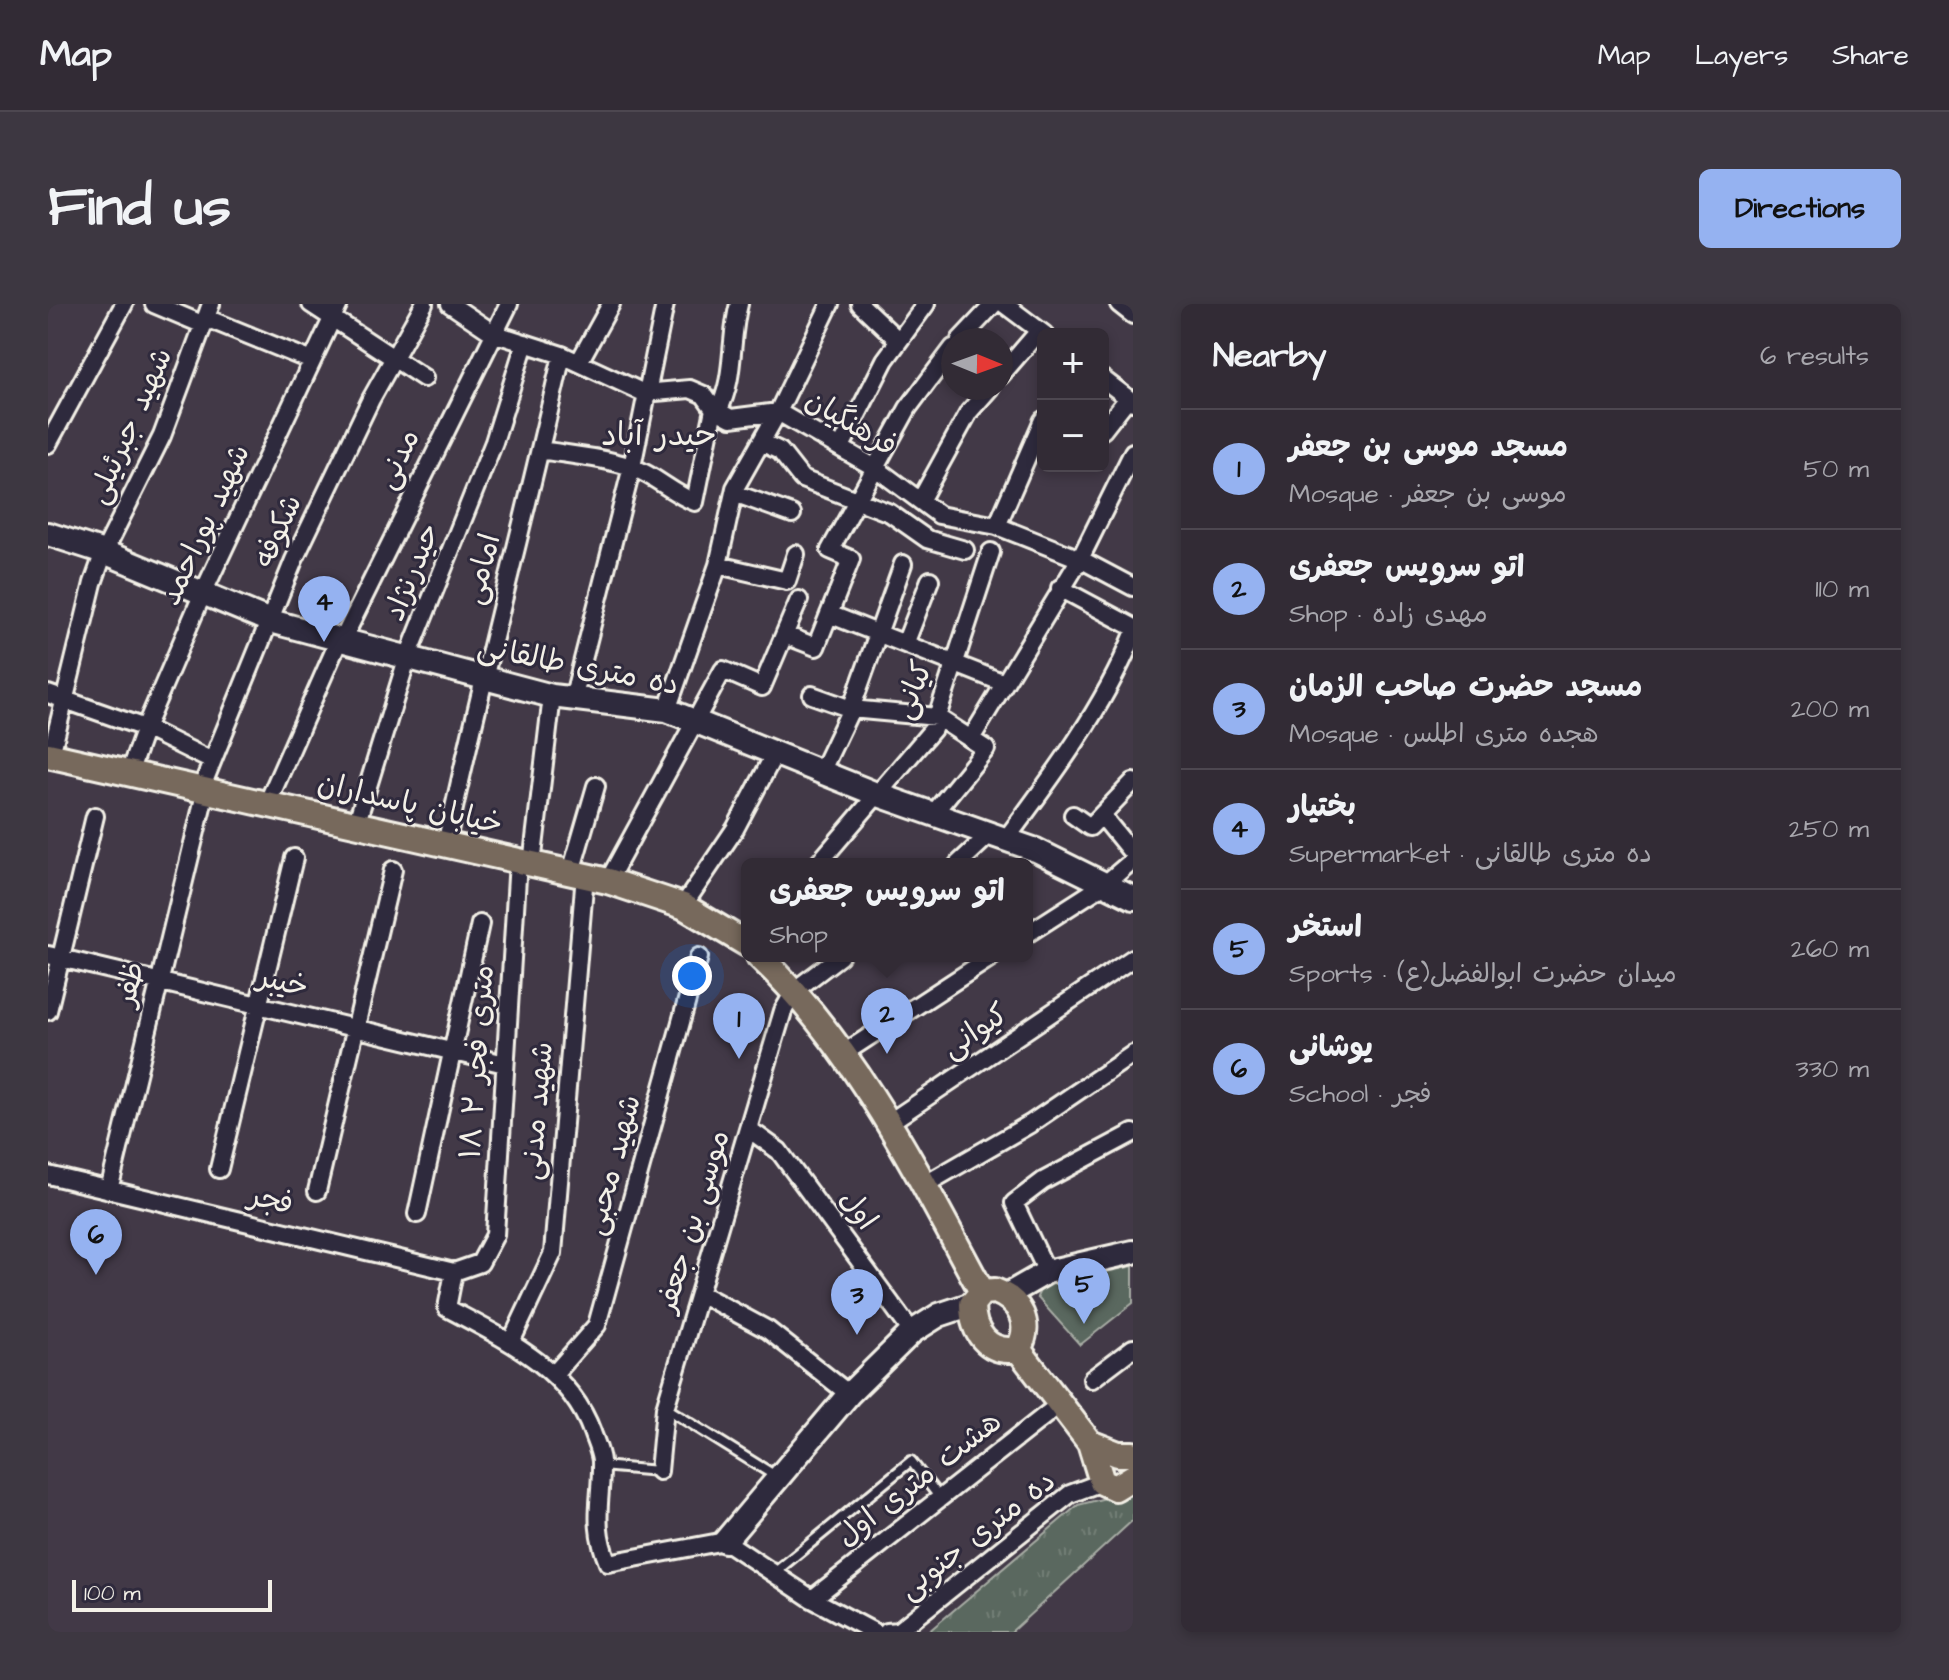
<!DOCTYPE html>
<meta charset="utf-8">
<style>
body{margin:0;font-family:"Architects Daughter","Playpen Sans Arabic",sans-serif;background:#3d3741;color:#f1f3f6}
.controls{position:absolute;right:24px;top:24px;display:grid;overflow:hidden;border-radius:12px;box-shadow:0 4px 12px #0003}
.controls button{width:72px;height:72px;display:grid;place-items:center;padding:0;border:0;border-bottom:2px solid #4d4750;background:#322b35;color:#f1f3f6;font:40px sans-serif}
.compass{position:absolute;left:893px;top:24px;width:72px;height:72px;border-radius:50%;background:#322b35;box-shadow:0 4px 12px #0003;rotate:91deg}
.scale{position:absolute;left:24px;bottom:20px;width:200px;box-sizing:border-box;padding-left:8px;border:4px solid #f4f1e8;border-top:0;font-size:22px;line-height:28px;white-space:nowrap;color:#f4f1e8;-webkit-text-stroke:6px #2f2a3d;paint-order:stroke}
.you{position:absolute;left:644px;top:672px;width:28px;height:28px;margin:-20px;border:6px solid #fff;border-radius:50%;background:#1a73e8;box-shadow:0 0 0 12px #1a73e833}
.badge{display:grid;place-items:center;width:52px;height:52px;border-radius:50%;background:#95b2f1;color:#111;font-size:26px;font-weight:700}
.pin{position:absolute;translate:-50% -66px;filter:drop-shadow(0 2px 4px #0008)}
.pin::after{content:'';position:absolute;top:42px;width:28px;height:24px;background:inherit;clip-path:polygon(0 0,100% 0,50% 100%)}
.popup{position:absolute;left:693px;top:554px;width:292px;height:104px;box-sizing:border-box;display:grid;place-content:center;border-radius:12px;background:#322b35;filter:drop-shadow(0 2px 6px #0005);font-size:26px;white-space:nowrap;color:#a8a7ad}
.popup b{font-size:30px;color:#f1f3f6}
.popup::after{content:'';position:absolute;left:50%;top:100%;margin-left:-16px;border:16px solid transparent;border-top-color:#322b35}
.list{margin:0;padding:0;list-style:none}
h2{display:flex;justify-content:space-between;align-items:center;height:104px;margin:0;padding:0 32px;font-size:34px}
h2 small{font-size:26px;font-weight:400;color:#a8a7ad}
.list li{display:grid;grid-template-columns:52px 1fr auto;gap:24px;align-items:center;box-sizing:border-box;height:120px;padding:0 32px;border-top:2px solid #4d4750}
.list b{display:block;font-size:30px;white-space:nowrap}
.list p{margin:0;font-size:26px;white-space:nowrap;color:#a8a7ad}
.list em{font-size:26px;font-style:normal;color:#a8a7ad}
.map{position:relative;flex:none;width:1085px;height:1328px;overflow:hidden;border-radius:12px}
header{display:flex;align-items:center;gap:48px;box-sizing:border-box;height:112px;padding:0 40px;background:#322b35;border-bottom:2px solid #4d4750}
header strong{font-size:38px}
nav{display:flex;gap:44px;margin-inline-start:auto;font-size:28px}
.intro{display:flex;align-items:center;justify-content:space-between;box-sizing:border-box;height:192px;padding:0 48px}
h1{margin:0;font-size:56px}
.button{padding:20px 36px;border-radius:12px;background:#95b2f1;color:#111;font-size:28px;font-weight:700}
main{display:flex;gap:48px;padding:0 48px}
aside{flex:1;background:#322b35;border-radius:12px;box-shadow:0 4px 12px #0003}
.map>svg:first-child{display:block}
.grass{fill:url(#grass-tufts);stroke:#a7aca4;stroke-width:2}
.pitch{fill:#5a685f;stroke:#a7aca4;stroke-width:2}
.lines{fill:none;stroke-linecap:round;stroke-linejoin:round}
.lane-casing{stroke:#f4f1e8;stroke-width:14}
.street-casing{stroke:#f4f1e8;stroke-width:22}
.secondary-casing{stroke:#f4f1e8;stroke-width:28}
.primary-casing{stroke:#f4f1e8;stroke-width:30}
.lane{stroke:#2f2a3d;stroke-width:8}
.street{stroke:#2f2a3d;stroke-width:16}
.secondary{stroke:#2f2a3d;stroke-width:22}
.primary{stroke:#77695c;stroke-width:24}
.labels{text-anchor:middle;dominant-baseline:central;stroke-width:6;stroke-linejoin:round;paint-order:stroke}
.street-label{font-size:30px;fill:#f4f1e8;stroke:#2f2a3d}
.neighbourhood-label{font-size:32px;fill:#f4f1e8;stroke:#2f2a3d}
</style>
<header>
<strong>Map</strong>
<nav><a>Map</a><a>Layers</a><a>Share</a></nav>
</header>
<div class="intro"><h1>Find us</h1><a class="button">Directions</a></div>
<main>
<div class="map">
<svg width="1085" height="1328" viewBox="0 0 1085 1328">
<defs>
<pattern id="grass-tufts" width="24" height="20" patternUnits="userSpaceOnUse" patternTransform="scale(2)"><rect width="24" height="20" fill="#5a685f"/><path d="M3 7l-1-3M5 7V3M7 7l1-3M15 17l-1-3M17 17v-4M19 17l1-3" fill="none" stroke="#727e76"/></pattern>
</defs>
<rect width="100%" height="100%" fill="#423947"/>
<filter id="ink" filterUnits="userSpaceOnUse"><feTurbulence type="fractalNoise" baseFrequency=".0125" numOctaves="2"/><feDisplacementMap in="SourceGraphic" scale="16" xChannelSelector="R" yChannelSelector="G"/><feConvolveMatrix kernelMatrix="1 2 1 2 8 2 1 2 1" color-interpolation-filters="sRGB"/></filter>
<g filter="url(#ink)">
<path class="grass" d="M 1085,1187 L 1085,1216 L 963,1328 L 880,1328 L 1030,1201 Z"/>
<path class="pitch" d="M 1085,962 L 1085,999 L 1032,1041 L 989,993 L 994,982 Z"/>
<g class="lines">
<g class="lane-casing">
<path id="lane" d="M 618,1104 L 729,1173
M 553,1162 L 610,1167
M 726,1269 L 863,1157 L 892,1194"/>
</g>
<g class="street-casing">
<path id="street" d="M 106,0 L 156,21
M 263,0 L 376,74
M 402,0 L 445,29 L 514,51 L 596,89 L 642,85 L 656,91 L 666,105 L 683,114 L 730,108 L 829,165 L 891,211 L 949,222 L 1032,255 L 1085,283
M 812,0 L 851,37
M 956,0 L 996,30
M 1071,0 L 1085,11
M 158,14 L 264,57
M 912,36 L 946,0
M 531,58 L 563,0
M 953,71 L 991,27
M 1055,75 L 1085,98
M 670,107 C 688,73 681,36 691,0
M 1055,126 L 1080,94
M 713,138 L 732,147 L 754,175 L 842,209 L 879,235 L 917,246
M 0,140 L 76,0
M 793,143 L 837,56 L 878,0
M 492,146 C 523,151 558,154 586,164 C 609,173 625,190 647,198 L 666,105
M 686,189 L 744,210
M 872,197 L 921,108 L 942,84
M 949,222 L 995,116
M 670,261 L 739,277 L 748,250
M 1012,284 L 1085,323
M 781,310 L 956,379
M 737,331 L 768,343 L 803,255 L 782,246 L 860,104 L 905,44
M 294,337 L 461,0
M 857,340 L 882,276
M 0,390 L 97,424 L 162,456
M 764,391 L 803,405 L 889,413 L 938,445 L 885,510
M 525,395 L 584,163 L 617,0
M 619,406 L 670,261 L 687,184 L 730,108 L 782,0
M 924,433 L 1032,255 L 1085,148
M 3,451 L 45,279 L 56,248 L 114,132 L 163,0
M 773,468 L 803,405 L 855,260
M 81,469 L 97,424 L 155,289 L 291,0
M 153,485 L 246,256 L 323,95 L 376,0
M 219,500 L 291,336
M 1025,511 L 1042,523 L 1085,478
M 1055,513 L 1085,550
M 308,521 L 359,355 L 446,138 L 477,39
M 958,535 C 1005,472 1055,405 1085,332
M 398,541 C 433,376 477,215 514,51
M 484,560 L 504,392
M 770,560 L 885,425 L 943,248
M 910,560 L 942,530
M 523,568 L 548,482
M 560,577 L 675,366 L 714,383 L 751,296
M 635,602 L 687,525 L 727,449
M 979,630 L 1057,580 L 1085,556
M 0,651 L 457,760
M 0,707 L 47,512
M 796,749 L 945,652
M 839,820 L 1085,654
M 702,826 L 731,847 L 864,1028
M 171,865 L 246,554
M 0,871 L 406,968 L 432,959 L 447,931 L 470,557
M 876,881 L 982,820 L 1085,750
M 61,886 L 158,486
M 269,887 L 345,566
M 369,910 L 432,620
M 406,968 L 399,1004 C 455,1034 521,1064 544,1128 C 547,1137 552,1147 553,1157 C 554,1197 543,1219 560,1259 L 677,1237 L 764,1295 L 826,1328
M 999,968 L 966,899 L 995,877 L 1085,829
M 653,990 L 720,1026 L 801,1090
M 463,1038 L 505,949 L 537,571
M 506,1070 L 549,1021 L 651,653
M 1044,1075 L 1085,1044
M 611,1167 L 617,1104 L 735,707 L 747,686 L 792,652
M 764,1295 L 1013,1099
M 839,1328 L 850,1327 L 1022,1190 L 1054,1178"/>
</g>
<g class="secondary-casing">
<path id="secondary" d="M 0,230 L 56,248 L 222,317 L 504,392 L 619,406 L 828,490 L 988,546 L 1085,594
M 959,991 L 999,968 L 1085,948
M 677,1237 L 801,1090 L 864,1028 L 891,1011 L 924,1000"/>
</g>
<g class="primary-casing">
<path id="primary" d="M 0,451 L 560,577 L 635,602 L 699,640
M 711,652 C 809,745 870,870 934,988
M 947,987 C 972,996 985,1021 970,1045 C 940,1051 924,1028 924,1000 L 934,988 Z
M 970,1045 L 1042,1139
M 1085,1150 L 1070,1150 L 1042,1139 L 1054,1178 L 1067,1184 L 1085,1173"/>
</g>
<use href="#lane" class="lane"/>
<use href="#street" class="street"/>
<use href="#secondary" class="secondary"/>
<use href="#primary" class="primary"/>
</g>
</g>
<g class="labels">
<g class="street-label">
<text transform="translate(803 119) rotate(31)">فرهنگیان</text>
<text transform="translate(82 122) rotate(-66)">شهید جبرئیلی</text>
<text transform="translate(350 155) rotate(-64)">مدنی</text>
<text transform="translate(157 221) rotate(-65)">شهید پوراحمد</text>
<text transform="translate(230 227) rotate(-66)">شکوفه</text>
<text transform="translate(434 265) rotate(-75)">امامی</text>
<text transform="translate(364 268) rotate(-68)">حیدرنژاد</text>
<text transform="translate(530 362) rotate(11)">ده متری طالقانی</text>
<text transform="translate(865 386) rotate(-68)">کیانی</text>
<text transform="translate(362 500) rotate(13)">خیابان پاسداران</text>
<text transform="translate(235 678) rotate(13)">خیبر</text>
<text transform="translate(82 680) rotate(-76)">ظفر</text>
<text transform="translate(927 727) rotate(-34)">کیوانی</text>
<text transform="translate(429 758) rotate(-86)">۱۸ متری فجر ۲</text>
<text transform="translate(489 807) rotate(-85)">شهید مدنی</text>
<text transform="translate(565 861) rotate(-75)">شهید محبی</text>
<text transform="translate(223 896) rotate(13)">فجر</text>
<text transform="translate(810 906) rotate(54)">اول</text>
<text transform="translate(645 917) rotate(-73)">موسی بن جعفر</text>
<text transform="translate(871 1175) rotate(-38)">هشت متری اول</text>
<text transform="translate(929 1231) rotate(-38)">ده متری جنوبی</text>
</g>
<g class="neighbourhood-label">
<text x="611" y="131">حیدر آباد</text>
</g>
</g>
</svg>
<div class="controls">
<button>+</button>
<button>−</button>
</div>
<svg class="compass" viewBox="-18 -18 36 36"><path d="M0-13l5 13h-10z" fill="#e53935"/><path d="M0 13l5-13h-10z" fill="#a8a7ad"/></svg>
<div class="scale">100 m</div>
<div class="you"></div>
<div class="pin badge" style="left:691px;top:755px">1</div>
<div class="pin badge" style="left:839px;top:750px">2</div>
<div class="popup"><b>اتو سرویس جعفری</b>Shop</div>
<div class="pin badge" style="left:809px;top:1031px">3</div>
<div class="pin badge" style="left:276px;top:338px">4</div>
<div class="pin badge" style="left:1036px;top:1020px">5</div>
<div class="pin badge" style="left:48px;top:971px">6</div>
</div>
<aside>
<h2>Nearby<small>6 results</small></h2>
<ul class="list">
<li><span class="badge">1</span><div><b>مسجد موسی بن جعفر</b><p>Mosque · موسی بن جعفر</p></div><em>50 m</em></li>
<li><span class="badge">2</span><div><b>اتو سرویس جعفری</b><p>Shop · مهدی زاده</p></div><em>110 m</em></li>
<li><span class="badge">3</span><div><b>مسجد حضرت صاحب الزمان</b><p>Mosque · هجده متری اطلس</p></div><em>200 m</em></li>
<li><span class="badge">4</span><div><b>بختیار</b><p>Supermarket · ده متری طالقانی</p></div><em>250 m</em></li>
<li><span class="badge">5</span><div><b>استخر</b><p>Sports · میدان حضرت ابوالفضل(ع)</p></div><em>260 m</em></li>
<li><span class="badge">6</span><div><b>یوشانی</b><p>School · فجر</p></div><em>330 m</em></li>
</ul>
</aside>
</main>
